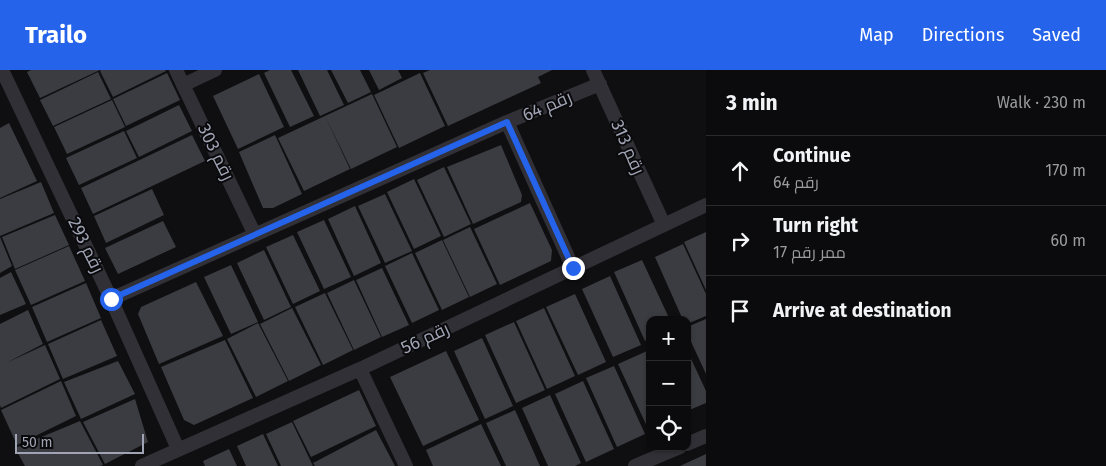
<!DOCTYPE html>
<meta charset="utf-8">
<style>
body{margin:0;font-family:"Fira Sans",Cairo,sans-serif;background:#141416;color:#f1f3f6}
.controls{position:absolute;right:15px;bottom:15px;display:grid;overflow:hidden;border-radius:10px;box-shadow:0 1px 4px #0004}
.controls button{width:45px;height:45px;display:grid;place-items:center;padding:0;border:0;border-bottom:1px solid #2b2b2e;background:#0b0b0d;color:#f1f3f6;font:25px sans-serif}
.scale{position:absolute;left:15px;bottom:12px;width:129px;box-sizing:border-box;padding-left:5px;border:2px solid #9fa3b3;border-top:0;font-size:14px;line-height:18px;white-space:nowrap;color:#9fa3b3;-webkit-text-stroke:4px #0a0a0c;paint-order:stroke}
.stop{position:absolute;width:15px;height:15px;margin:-11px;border:4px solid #2563eb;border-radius:50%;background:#fff}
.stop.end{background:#2563eb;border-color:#fff;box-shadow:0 1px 5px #0008}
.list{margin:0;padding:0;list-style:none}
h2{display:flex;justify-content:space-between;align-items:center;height:65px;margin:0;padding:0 20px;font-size:21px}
h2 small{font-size:16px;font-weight:400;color:#9a9b9d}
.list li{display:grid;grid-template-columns:32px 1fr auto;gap:15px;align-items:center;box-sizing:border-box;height:70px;padding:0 20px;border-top:1px solid #2b2b2e}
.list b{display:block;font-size:19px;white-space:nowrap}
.list p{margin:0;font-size:16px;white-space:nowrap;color:#9a9b9d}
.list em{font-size:16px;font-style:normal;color:#9a9b9d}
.icon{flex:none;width:28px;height:28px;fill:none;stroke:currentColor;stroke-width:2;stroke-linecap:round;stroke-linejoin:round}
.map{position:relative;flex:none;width:706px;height:396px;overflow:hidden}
header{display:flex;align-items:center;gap:30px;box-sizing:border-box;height:70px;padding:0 25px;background:#2563eb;color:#fff}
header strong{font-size:24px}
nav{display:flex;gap:28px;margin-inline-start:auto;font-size:18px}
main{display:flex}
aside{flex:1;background:#0b0b0d}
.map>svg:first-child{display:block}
.building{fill:#3b3c41}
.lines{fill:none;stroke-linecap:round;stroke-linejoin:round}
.minor{stroke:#303036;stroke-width:14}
.route{stroke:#2563eb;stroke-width:6}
.labels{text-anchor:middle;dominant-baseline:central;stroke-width:4;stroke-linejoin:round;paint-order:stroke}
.street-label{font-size:18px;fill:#9fa3b3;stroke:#0a0a0c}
</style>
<header>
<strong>Trailo</strong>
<nav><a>Map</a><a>Directions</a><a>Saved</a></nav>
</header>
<main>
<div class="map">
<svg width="706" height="396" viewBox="0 0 706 396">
<rect width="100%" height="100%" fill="#0f0f11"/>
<path class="building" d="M 31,0 L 100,0 L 40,28 L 27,2 Z
M 101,0 L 165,0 L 166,1 L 113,27 L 100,1 Z
M 270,0 L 291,0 L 314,46 L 290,57 L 264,3 Z
M 298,0 L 327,0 L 344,35 L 320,46 Z
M 331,0 L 360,0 L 371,22 L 348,33 Z
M 369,0 L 398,0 L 402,8 L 379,20 Z
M 430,0 L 552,0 L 538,7 L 541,13 L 448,56 L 423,3 Z
M 98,2 L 111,29 L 53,56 L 40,30 Z
M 167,3 L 180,30 L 126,56 L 113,29 Z
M 420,3 L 445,56 L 399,78 L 374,25 Z
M 259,4 L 284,57 L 238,79 L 213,26 Z
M 372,24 L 397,77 L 351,99 L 325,46 Z
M 112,30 L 125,57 L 67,84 L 54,57 Z
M 179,35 L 192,61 L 139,87 L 126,61 Z
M 325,46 L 350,99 L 304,121 L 278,68 Z
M 9,53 L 37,111 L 0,128 L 0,58 Z
M 124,61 L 137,88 L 79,115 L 66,88 Z
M 192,65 L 205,91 L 93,144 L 81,118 Z
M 275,65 L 302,124 L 273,138 L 263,138 L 239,82 Z
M 501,75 L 522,125 L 521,132 L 473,154 L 447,97 Z
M 444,97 L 471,154 L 444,167 L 417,110 Z
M 414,109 L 441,166 L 414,179 L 387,122 Z
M 41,112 L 54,143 L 0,166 L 0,129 Z
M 152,119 L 164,145 L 106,173 L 94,146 Z
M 385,124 L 412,181 L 385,193 L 358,136 Z
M 530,133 L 552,180 L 551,191 L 500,215 L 474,159 Z
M 355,136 L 381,193 L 354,206 L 328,149 Z
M 55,145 L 69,175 L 15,199 L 2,167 Z
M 324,150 L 351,207 L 324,219 L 297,162 Z
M 163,151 L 176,177 L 118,204 L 105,178 Z
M 470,157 L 497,214 L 470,227 L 443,170 Z
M 706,162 L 706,220 L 684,172 Z
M 293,165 L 320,221 L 293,234 L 266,177 Z
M 0,167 L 12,196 L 0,203 Z
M 442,170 L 469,227 L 442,240 L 415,183 Z
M 683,174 L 706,224 L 706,246 L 687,254 L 687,250 L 683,250 L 655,187 Z
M 69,176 L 85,211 L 31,235 L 15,200 Z
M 264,180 L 291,237 L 264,250 L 237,193 Z
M 412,183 L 439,240 L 412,253 L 385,196 Z
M 642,190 L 670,250 L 650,250 L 650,269 L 645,271 L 614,202 Z
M 231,195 L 258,252 L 231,264 L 204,207 Z
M 382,198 L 409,255 L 382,267 L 356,210 Z
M 11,202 L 26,234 L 0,245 L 0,208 Z
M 610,206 L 641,275 L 613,287 L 582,219 Z
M 354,210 L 381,267 L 354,280 L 327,223 Z
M 196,212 L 223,266 L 159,294 L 138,244 L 141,237 Z
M 86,213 L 101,248 L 47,272 L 32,237 Z
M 325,223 L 353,280 L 323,295 L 295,237 Z
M 575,224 L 606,292 L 578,305 L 546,237 Z
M 292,238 L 321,295 L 289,311 L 260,254 Z
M 544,238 L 575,306 L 547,319 L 516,251 Z
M 28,240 L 43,274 L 6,293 L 45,275 L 60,309 L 1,338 L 0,335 L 0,254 Z
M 706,249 L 706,304 L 687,263 L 687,257 Z
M 101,250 L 117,286 L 63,309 L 48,274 Z
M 514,252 L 545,320 L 516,333 L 485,265 Z
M 258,253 L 288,311 L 256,327 L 227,269 Z
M 482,268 L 513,336 L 485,349 L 454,281 Z
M 225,270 L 253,328 L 194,355 L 184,350 L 161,297 Z
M 687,280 L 706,321 L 706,333 L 687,341 Z
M 446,281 L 479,350 L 423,376 L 390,307 Z
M 647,281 L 650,288 L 650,363 L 618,294 Z
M 118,291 L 135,324 L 81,349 L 64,312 Z
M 614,296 L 645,364 L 617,377 L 586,308 Z
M 61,311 L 76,346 L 17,375 L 1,340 Z
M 583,311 L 614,379 L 586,392 L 555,324 Z
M 359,320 L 376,356 L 311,387 L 293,351 Z
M 550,325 L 581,393 L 575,396 L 548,396 L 522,338 Z
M 135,329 L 148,372 L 105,394 L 83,352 Z
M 515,340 L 540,396 L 506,396 L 486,353 Z
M 80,351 L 103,395 L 100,396 L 25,396 L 15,378 Z
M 292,352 L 313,396 L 281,396 L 266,364 Z
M 481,354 L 501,396 L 433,396 L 426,380 Z
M 376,360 L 395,396 L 315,396 L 313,393 Z
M 263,364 L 278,396 L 246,396 L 237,376 Z
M 229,379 L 237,396 L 205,396 L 203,391 Z
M 706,384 L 706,396 L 680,396 Z"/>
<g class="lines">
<path class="minor" d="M 2,0 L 111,229 L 178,379
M 176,0 L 255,165
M 593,0 L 664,155
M 183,15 L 215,0
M 507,52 L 573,198
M 111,229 L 507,52 L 600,14
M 360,299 L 406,396
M 687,374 L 706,366
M 142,396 L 360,299 L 706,135
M 635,396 L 680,377"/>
</g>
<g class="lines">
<path class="route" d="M 111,229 L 507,52 L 573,198"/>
</g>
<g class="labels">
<g class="street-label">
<text transform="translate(547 36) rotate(-23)">رقم 64</text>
<text transform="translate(628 77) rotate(66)">رقم 313</text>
<text transform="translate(216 82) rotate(64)">رقم 303</text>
<text transform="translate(86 175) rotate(64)">رقم 293</text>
<text transform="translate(425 268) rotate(-25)">رقم 56</text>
</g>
</g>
</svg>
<div class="controls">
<button>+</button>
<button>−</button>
<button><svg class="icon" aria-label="locate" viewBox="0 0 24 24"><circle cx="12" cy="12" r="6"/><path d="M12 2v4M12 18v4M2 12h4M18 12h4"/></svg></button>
</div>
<div class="scale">50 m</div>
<div class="stop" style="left:111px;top:229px"></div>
<div class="stop end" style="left:573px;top:198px"></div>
</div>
<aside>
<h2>3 min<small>Walk · 230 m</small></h2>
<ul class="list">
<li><svg class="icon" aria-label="ahead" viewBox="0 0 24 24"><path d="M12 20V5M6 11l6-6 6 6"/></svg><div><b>Continue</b><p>رقم 64</p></div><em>170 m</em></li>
<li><svg class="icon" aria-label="right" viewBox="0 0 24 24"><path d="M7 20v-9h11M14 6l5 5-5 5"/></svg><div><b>Turn right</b><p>ممر رقم 17</p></div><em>60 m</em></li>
<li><svg class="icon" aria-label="arrive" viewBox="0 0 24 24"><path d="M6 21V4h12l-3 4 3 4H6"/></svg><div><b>Arrive at destination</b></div></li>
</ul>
</aside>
</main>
